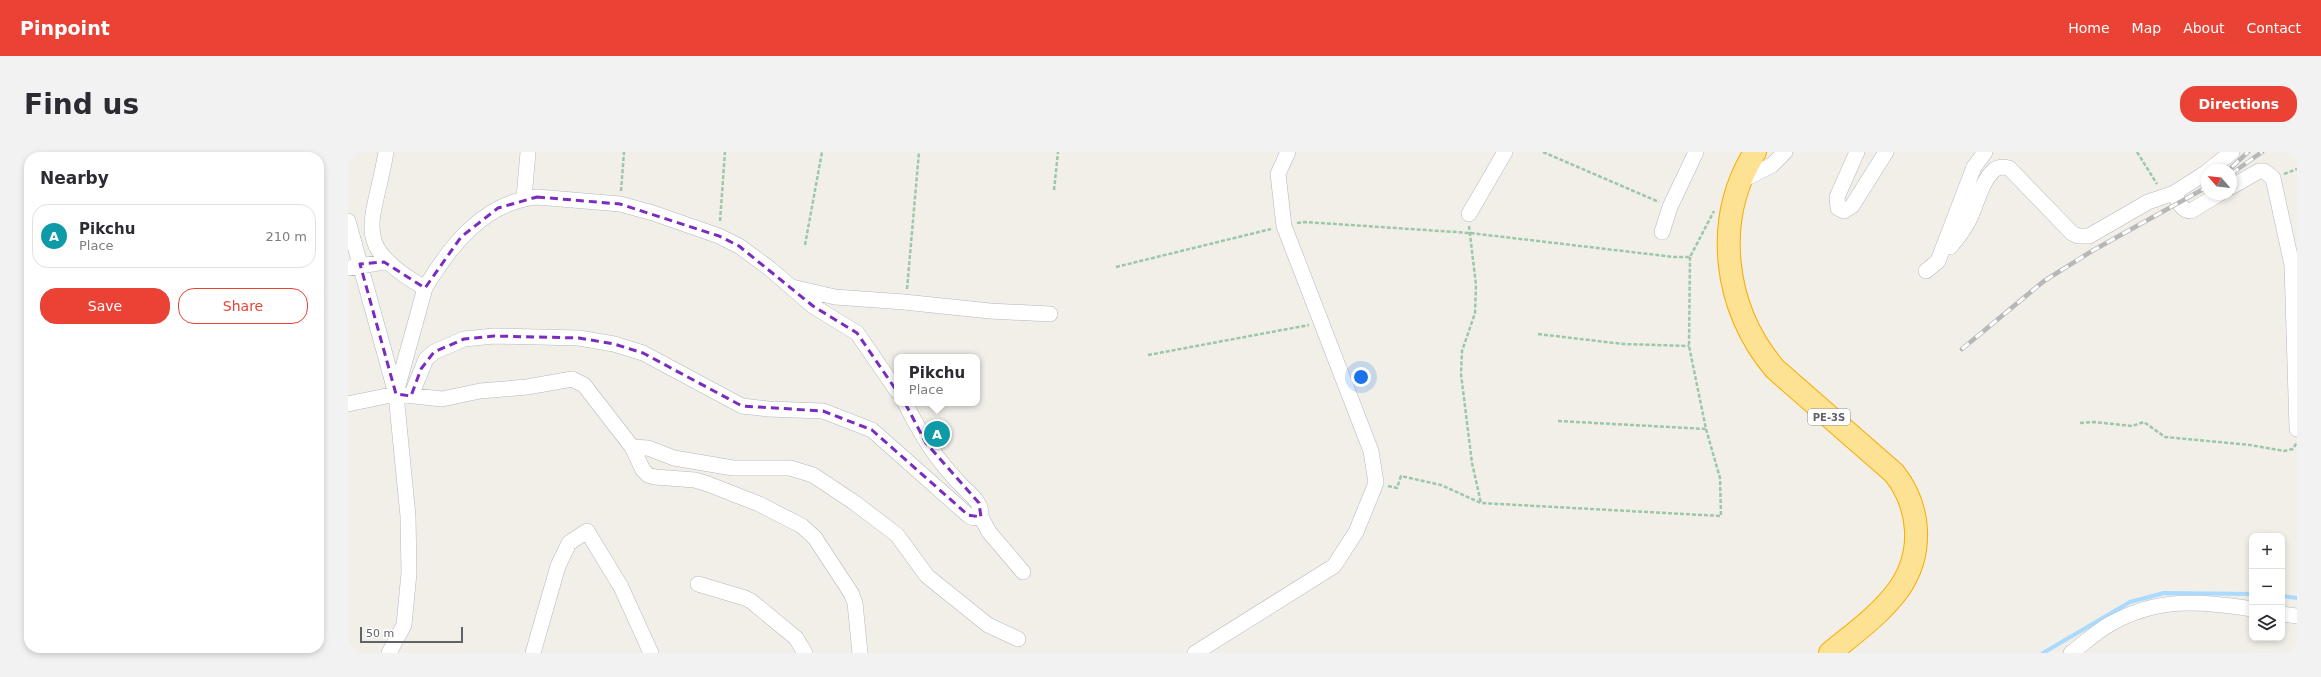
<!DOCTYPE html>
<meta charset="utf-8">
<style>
body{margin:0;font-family:"DejaVu Sans",sans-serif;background:#f2f2f3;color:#2b2b33}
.controls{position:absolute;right:12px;bottom:12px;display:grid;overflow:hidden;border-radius:8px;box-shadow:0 2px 6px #0003}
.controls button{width:36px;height:36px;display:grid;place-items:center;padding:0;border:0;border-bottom:1px solid #e1e1e2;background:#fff;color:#2b2b33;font:20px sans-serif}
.compass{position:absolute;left:1853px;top:12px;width:36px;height:36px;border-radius:50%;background:#fff;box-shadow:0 2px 6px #0003;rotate:298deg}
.scale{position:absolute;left:12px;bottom:10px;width:103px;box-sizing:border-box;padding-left:4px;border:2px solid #5f6368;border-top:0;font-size:11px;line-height:14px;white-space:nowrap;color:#5f6368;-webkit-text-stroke:3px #fff;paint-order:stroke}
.you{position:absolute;left:1013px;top:225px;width:14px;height:14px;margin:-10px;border:3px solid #fff;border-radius:50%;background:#1a73e8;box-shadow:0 0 0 6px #1a73e833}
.badge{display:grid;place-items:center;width:26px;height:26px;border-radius:50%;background:#ea4335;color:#fff;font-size:13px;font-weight:700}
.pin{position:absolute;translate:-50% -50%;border:2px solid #fff;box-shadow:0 1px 4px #0006}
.popup{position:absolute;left:546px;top:202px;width:86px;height:52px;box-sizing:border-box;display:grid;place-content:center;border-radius:8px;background:#fff;filter:drop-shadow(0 1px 3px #0005);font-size:13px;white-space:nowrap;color:#7c7c81}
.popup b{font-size:15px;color:#2b2b33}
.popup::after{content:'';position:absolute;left:50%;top:100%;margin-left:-8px;border:8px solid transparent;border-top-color:#fff}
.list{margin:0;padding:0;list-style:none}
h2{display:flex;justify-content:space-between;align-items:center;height:52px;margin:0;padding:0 16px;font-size:17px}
h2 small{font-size:13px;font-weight:400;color:#7c7c81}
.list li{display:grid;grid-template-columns:26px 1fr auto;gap:12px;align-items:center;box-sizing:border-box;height:64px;margin:0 8px 8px;padding:0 8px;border:1px solid #e1e1e2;border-radius:16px}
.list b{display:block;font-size:15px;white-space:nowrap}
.list p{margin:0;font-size:13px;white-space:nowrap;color:#7c7c81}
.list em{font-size:13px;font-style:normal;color:#7c7c81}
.actions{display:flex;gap:8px;padding:12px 16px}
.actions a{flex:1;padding:9px 0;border:1px solid #ea4335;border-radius:16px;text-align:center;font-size:14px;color:#ea4335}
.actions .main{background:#ea4335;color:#fff}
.icon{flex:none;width:22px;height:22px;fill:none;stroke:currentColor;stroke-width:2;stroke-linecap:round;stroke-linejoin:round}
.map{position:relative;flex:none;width:1949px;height:501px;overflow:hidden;border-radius:16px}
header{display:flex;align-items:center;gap:24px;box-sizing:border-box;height:56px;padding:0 20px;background:#ea4335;color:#fff}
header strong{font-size:19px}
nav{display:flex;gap:22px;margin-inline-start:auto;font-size:14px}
.intro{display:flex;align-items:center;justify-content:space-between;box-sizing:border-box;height:96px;padding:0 24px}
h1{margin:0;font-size:28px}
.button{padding:10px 18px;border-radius:16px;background:#ea4335;color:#fff;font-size:14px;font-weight:700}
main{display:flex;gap:24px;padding:0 24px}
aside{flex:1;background:#fff;border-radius:16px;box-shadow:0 2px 6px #0003}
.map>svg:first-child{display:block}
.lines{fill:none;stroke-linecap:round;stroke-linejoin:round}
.stream{stroke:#aadaff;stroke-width:4}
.street-casing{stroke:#b5b8bc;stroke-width:16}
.highway-casing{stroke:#f9ab00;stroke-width:24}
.path{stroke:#9cc7a9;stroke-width:2.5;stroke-dasharray:4 2;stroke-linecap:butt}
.street{stroke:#fff;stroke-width:15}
.highway{stroke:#fde293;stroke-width:22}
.rail-casing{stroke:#b6b7b8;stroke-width:4.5}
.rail{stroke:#fff;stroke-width:3;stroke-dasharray:9;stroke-linecap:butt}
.marked{fill:none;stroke:#7b2cbf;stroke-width:3;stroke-dasharray:8 5;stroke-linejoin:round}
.labels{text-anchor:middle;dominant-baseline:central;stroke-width:3;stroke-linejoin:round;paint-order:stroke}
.shield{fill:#fff;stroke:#8f9295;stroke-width:1}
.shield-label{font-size:10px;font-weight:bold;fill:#5f6368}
</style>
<header>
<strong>Pinpoint</strong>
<nav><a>Home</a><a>Map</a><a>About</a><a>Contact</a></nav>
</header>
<div class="intro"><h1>Find us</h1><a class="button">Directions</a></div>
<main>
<aside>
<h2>Nearby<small></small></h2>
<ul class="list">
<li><span class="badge" style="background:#0f9aa8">A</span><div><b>Pikchu</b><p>Place</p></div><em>210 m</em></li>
</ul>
<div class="actions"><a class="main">Save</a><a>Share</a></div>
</aside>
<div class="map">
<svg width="1949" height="501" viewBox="0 0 1949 501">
<rect width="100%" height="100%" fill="#f1efe8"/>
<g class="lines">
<path class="stream" d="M 1934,444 L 1949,446
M 1695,501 L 1782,450 L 1816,441 L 1904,442"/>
<g class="street-casing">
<path id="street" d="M 38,0 C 26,73 0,92 77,136 C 102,94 136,50 189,45 L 272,52 L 305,61 L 371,84 L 391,94 L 421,116 L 465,154 L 509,181 L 549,239
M 1509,0 L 1489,45 L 1490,56 L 1496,59 L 1504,54 L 1538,0
M 1861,18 L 1884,0
M 1859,20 L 1826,41 C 1830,48 1833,59 1843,59 L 1871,42
M 1393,29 L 1424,13 L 1437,0
M 1883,35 L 1911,19 L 1916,19 L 1925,26 L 1944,113 L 1949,112
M 176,46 L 180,0
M 1121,62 L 1157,0
M 0,69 L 48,242 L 52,283 L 60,364 L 61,421 L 56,473 L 41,501
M 1314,80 L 1322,55 L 1348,0
M 1597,94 L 1602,95 C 1610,86 1617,77 1622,66 C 1629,52 1633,30 1646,18 C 1650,15 1656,15 1661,16 L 1724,81 L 1730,84 L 1741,84 L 1800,50 L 1826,41
M 1944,113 L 1949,277
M 0,116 L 36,110
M 1578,119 L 1590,109 L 1626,15 L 1637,0
M 444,135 L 487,145 L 556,150 L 642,159 L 702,162
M 48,241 L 77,136
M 63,244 L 78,207 L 86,200 L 116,187 L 146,184 L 231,186 L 266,192 L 295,201 L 394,254 L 420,257 L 475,259 L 524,278 L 620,363 L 625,366 L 633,365 C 634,350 623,343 613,333 C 587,306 574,284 557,251
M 0,252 L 48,242 L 94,247 L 132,239 L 179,235 L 224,227 L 236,233 L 284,295 L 295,318 L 300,323 L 307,325 L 347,328 L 360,332 L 411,352 L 454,374 L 467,386 L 503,441 L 507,451 L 512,501
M 284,295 L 300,296 L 326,306 L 385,316 L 442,316 L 465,323 L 507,351 L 549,383 L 579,424 L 640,473 L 670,487
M 633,365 L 641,380 L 675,420
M 350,432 L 397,446 L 403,449 L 448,486 L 457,501
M 1934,462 L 1949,464
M 185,501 L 210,414 L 221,391 L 239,379 L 273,435 L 303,501
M 847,501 L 986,414 L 1008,380 L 1028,331 L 1023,299 L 936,74 L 930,22 L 940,0
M 1723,501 C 1735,492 1748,480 1762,472 C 1810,445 1851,449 1904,457"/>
</g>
<g class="highway-casing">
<path id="highway" d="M 1407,0 C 1364,69 1376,157 1427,217 L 1546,321 C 1573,355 1576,401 1551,437 C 1533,462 1505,482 1482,501"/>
</g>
<path class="path" d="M 1195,0 L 1311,50
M 1789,0 L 1809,32
M 1936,22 L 1949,17
M 706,38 L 710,0
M 273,39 L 276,0
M 372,69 L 377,0
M 949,71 L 957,70 L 1122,81 L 1326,105 L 1342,105 L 1366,59
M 1121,74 L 1128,133 L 1127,161 L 1114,199 L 1113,222 L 1124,311 L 1133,351
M 457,93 L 474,0
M 768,115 L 923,77
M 559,137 L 571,0
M 1190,182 L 1275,192 L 1341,194
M 800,203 L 961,173
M 1210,269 L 1358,277
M 1732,271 L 1746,270 L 1784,274 L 1796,270 L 1817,285 L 1902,293 L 1936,299 L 1945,297 L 1949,290
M 1040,334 L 1049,336 L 1053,324 L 1093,333 L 1133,351 L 1373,364 L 1372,326 L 1358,277 L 1341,194 L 1342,105"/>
<use href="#street" class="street"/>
<use href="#highway" class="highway"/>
<g class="rail-casing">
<path id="rail" d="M 1884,15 L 1900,0
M 1883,22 L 1914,0
M 1614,197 L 1696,129 L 1744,99 L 1859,35"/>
</g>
<use href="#rail" class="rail"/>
</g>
<path class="marked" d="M 189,45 L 272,52 L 371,84 L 391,94 L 465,154 L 509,181 L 557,251 L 578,291 L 631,351 L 633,365 L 620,363 L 524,278 L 475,259 L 394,254 L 295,201 L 266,192 L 231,186 L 146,184 L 116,187 L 86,200 L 73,217 L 63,244 L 48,242 L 12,112 L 36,110 L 77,136 L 113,85 L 150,56 Z"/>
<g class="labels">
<rect class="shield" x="1460" y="257" width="42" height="16" rx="3"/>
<g class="shield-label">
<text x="1481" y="265">PE-3S</text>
</g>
</g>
</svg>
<div class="controls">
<button>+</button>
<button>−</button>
<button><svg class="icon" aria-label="layers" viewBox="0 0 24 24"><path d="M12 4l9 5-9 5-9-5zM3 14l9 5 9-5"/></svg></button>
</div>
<svg class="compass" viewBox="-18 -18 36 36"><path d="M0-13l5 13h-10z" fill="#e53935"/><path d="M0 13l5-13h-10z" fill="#7c7c81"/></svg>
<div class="scale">50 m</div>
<div class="you"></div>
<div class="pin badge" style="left:589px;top:282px;background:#0f9aa8">A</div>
<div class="popup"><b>Pikchu</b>Place</div>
</div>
</main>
